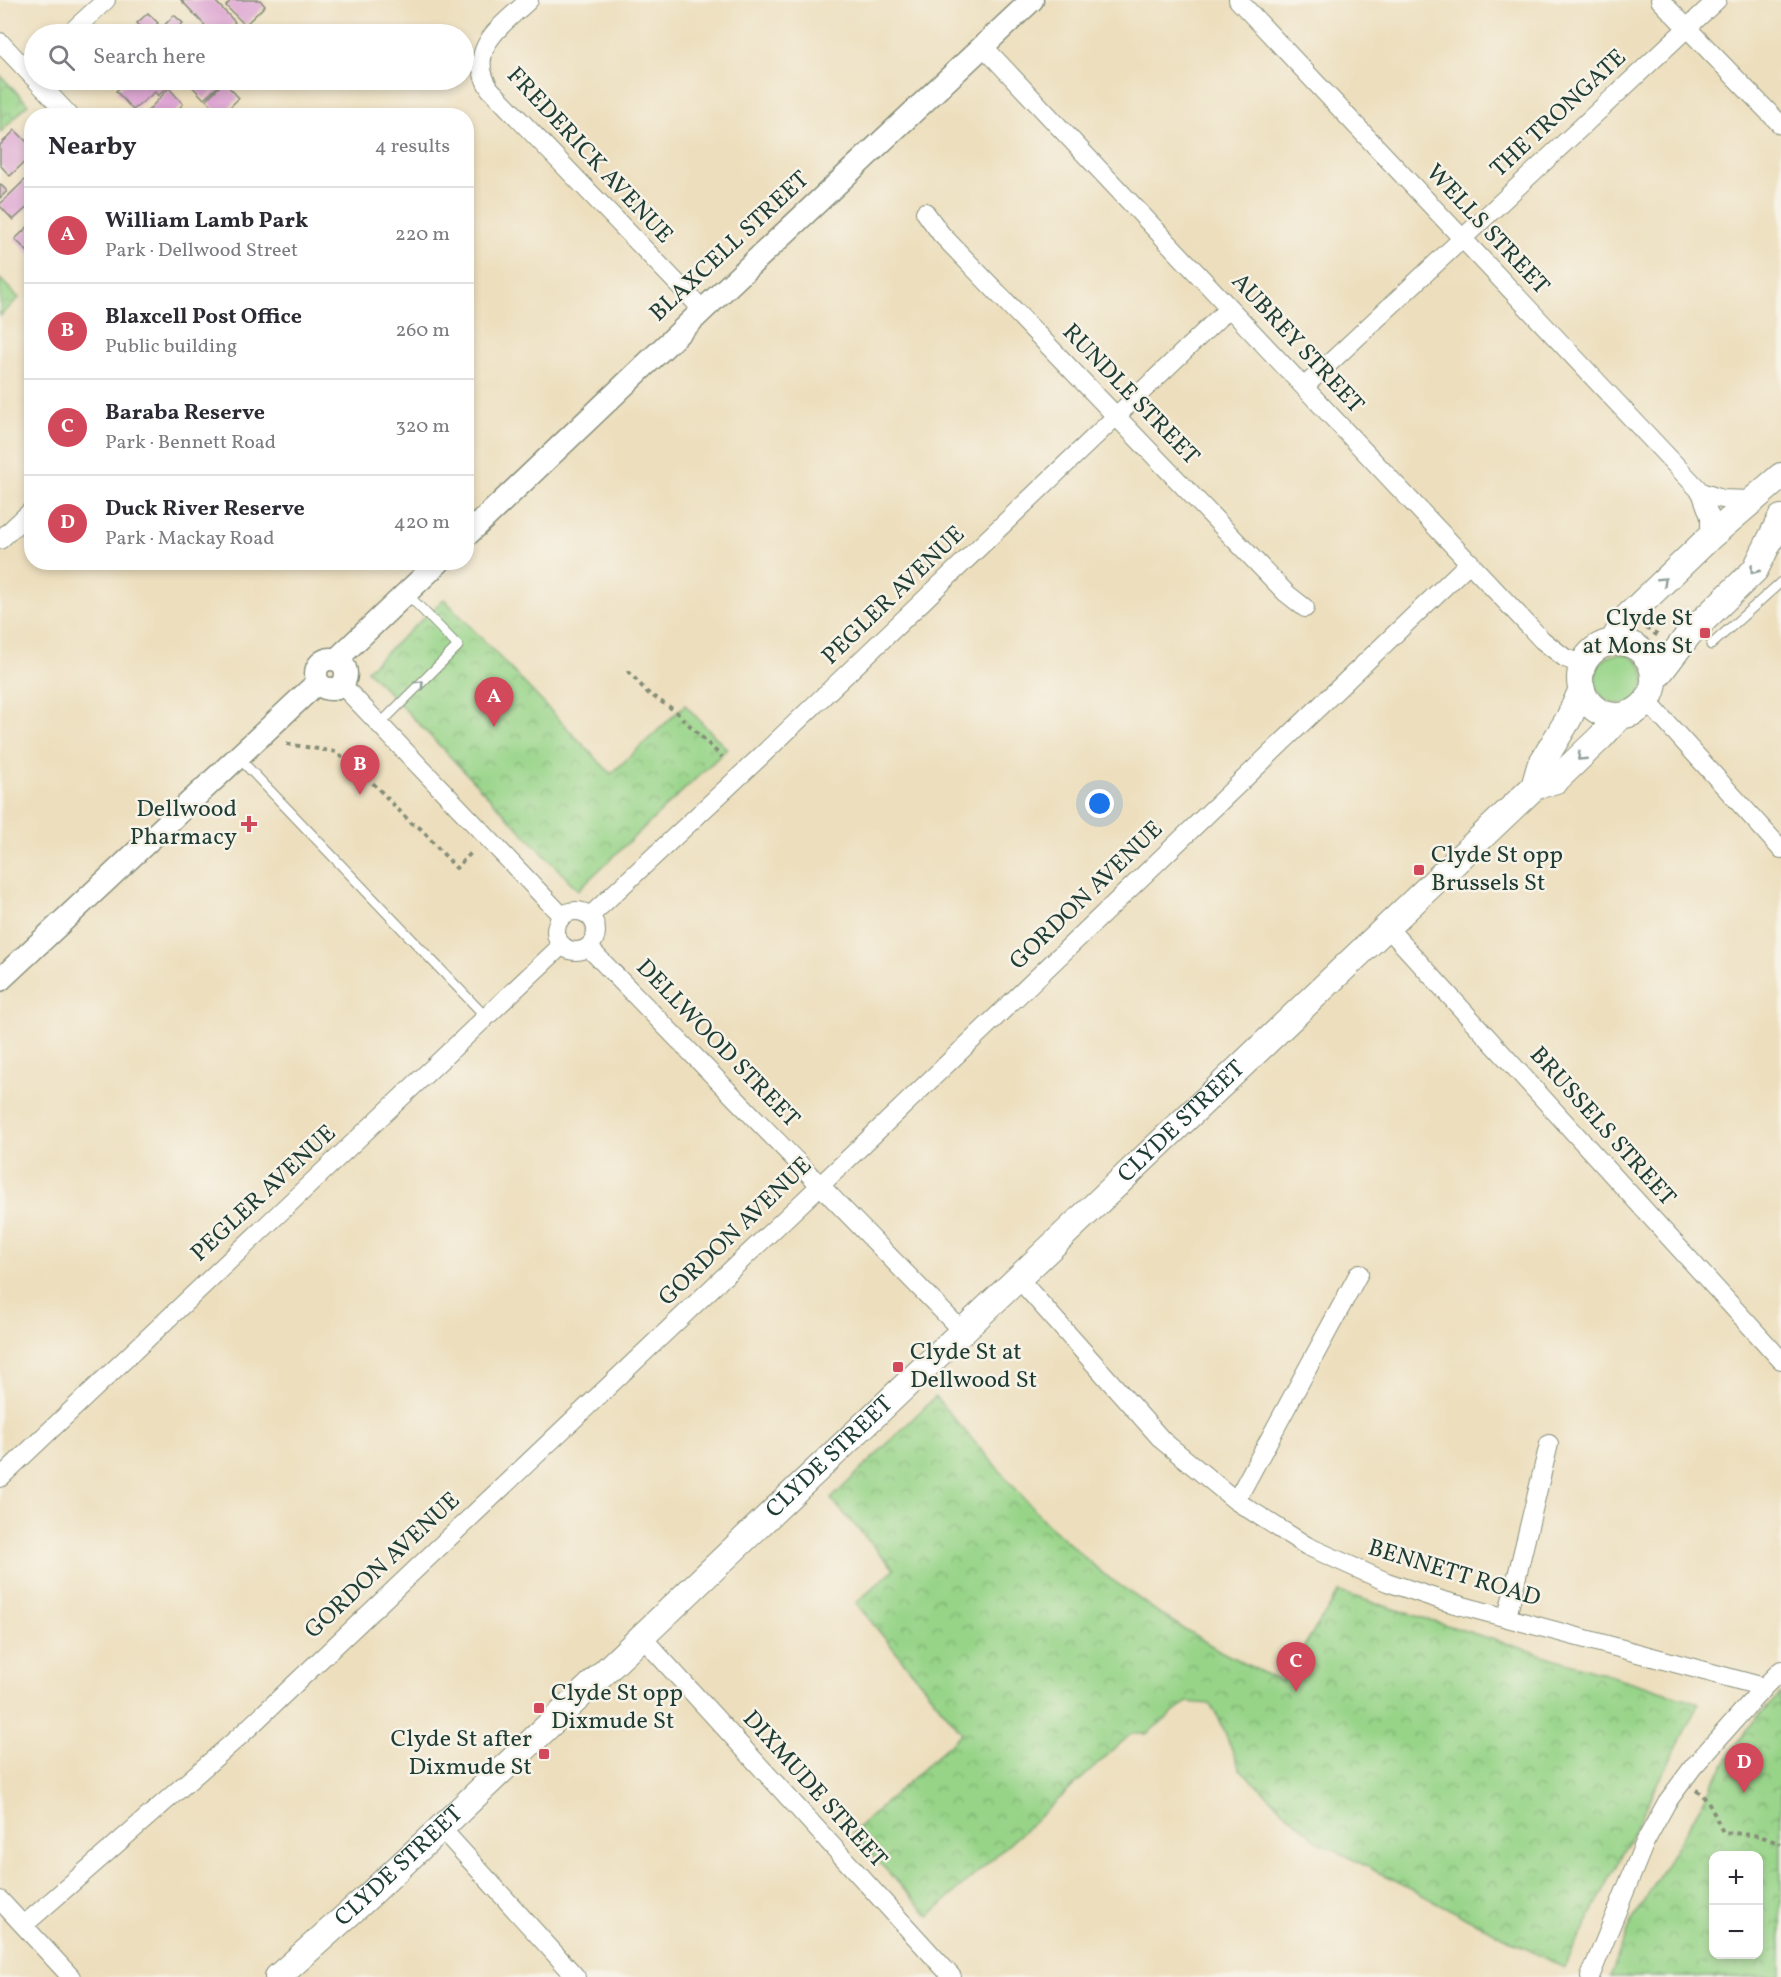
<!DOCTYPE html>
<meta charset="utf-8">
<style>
body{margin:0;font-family:Vollkorn,serif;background:#f2f2f3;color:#2b2b33}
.controls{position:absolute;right:18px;bottom:18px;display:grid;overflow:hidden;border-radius:12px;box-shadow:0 3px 9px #0003}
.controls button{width:54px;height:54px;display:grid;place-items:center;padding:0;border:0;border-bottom:2px solid #e1e1e2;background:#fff;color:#2b2b33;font:30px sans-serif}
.you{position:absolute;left:1100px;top:804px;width:21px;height:21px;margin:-15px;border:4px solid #fff;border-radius:50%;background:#1a73e8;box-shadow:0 0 0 9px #1a73e833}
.badge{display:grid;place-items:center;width:39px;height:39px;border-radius:50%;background:#d1495b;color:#fff;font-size:20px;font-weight:700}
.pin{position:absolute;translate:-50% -50px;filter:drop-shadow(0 2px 3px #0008)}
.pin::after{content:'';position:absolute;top:32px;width:21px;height:18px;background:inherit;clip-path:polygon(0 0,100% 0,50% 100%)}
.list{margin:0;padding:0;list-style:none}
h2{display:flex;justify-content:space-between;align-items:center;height:78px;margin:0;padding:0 24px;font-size:26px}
h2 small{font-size:20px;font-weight:400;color:#7c7c81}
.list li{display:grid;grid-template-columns:39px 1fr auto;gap:18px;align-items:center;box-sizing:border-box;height:96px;padding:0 24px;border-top:2px solid #e1e1e2}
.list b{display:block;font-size:22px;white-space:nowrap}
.list p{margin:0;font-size:20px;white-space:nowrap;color:#7c7c81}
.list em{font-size:20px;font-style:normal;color:#7c7c81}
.icon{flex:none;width:33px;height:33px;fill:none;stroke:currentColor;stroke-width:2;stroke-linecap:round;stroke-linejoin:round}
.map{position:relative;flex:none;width:1781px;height:1977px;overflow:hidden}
.search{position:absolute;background:#fff;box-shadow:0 3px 9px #0003;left:24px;top:24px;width:450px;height:66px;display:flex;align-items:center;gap:15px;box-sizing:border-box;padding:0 21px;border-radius:33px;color:#7c7c81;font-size:22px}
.panel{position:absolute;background:#fff;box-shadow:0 3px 9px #0003;left:24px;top:108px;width:450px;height:462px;border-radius:24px}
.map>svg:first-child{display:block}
.green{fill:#97d488;stroke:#5b885e;stroke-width:1.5}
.park{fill:url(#park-crowns);stroke:#5b885e;stroke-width:1.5;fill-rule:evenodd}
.building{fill:#dda4d2}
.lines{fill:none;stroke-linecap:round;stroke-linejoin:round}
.service-casing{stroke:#868e79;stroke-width:11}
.minor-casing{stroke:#868e79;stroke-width:20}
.tertiary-casing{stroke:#868e79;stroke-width:25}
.secondary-casing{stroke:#868e79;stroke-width:28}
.path{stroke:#868e79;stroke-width:4;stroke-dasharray:4.5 4.5;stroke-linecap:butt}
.service{stroke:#fff;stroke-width:9}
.minor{stroke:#fff;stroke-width:18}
.tertiary{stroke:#fff;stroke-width:22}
.secondary{stroke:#fff;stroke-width:26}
.oneway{stroke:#8f9e9a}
.poi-dot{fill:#d1495b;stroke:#f7f3e8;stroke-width:2}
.labels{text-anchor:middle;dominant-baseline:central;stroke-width:5;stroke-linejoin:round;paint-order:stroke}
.street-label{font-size:24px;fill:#1f3d34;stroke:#f7f3e8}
.poi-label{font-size:24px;fill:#1f3d34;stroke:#f7f3e8;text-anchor:end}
</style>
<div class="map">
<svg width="1781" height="1977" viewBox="0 0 1781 1977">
<defs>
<pattern id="park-crowns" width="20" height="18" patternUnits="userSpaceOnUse" patternTransform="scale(1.5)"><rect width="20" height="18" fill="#97d488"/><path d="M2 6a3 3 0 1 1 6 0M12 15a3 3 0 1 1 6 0" fill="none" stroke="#7bad70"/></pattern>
</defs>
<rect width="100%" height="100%" fill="#f7f3e8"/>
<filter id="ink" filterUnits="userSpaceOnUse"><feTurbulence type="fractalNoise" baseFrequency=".0167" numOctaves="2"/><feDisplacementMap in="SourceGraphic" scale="12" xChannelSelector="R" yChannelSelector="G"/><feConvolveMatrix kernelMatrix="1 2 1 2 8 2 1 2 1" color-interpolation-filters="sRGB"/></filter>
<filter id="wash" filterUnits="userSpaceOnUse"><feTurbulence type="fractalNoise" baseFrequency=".008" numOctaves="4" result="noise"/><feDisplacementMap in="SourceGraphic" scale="24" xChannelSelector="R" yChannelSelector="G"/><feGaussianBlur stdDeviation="1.35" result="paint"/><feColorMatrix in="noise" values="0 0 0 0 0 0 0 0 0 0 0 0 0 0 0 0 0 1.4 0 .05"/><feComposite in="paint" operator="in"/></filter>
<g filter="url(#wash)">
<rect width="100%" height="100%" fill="#eddfbe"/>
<path class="green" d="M1595 679a25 25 0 1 1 50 0a25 25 0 1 1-50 0Z"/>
<path class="park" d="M 0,75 L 28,104 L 0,133 Z
M 0,279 L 19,298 L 0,316 Z
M 444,599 L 611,774 L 685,705 L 727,749 L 578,890 L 367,670 Z
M 935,1397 L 1045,1522 L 1101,1572 L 1162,1615 L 1220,1651 L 1281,1682 L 1339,1592 L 1699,1703 L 1564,1968 L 1317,1841 L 1240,1769 L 1220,1720 L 1210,1704 L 1187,1702 L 1146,1734 L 1131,1734 L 929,1916 L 852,1833 L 962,1733 L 856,1603 L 894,1569 L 831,1499 Z
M 1781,1693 L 1781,1977 L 1610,1977 L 1631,1923 L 1745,1730 ZM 1714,1856 L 1758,1856 L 1758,1954 L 1714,1954 Z"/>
<g id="blocks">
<path class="building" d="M 181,0 L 214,0 L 235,22 L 223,34 L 213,34 Z
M 231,0 L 260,0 L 265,6 L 245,25 L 226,6 Z
M 148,13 L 158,23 L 148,34 L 137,23 Z
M 174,15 L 183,23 L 170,34 L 168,34 L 162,28 Z
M 129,80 L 175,80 L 158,96 L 155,92 L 133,110 L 116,91 Z
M 186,80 L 225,80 L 204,99 Z
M 224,82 L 239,98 L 221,116 L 206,100 Z
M 169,88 L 183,104 L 172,116 L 143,116 Z
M 15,130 L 32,147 L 32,155 L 10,176 L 0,165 L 0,145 Z
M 32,173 L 32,203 L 13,220 L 0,206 L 0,204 Z
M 0,184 L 7,191 L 0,198 Z
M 32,223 L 32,256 L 15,239 Z"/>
</g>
</g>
<g filter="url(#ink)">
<use href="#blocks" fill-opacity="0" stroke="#868e79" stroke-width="1.5"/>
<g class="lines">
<g class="service-casing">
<path id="service" d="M 1711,645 L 1781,582
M 379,725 L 458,646 L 407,594
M 238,757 L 486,1017"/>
</g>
<g class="minor-casing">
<path id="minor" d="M 529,0 C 503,25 464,49 490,89 L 703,310
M 1238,0 L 1701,492 L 1710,517 L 1710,537
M 1660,0 L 1781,125
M 69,34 L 106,0
M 0,42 L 34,78
M 983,46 L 1542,640 L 1565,658 L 1583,665
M 36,80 L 70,116
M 925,212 L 941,234 L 1286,593 L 1305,608
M 1304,387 L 1717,0
M 1701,492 L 1722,499 L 1751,500
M 0,540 L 32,510
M 342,685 L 562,916
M 1647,701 L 1781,849
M556 931a20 20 0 1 1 40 0a20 20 0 1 1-40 0Z
M 590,916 L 759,758 L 1229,308
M 1387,927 L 1781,1360
M 588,947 L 962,1331
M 1018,1278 L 1163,1441 L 1236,1501 L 1307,1546 L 1387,1582 L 1444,1601 L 1764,1687
M 0,1478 L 562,945
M 1236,1501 L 1359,1273
M 1507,1617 L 1549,1444
M 641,1636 L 952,1977
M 441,1828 L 576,1977
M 0,1900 L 71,1977
M 24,1925 L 240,1736 L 848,1159 L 1470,562
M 1590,1977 L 1645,1842 L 1667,1802 L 1693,1767 L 1764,1687 L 1781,1670"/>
</g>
<g class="tertiary-casing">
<path id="tertiary" d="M 466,536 L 703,310 L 1032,0
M316 674a15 15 0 1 1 30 0a15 15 0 1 1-30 0Z
M 336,660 L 439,562
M 0,980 L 318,682"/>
</g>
<g class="secondary-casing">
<g id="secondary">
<path d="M 1613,642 L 1626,618 L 1710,537 L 1781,476"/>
<circle cx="1617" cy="679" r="37"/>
<path d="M 1654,680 L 1689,634 L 1755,570 L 1781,518"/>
<path d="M 1534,787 L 1540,766 L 1569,718 L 1582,689"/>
<path id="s1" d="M 278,1977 L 361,1903 L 441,1828 L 1534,787 L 1556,780 L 1601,737 L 1620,716"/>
</g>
</g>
<path class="path" d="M 1646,628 L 1660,637
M 628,671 L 648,693 L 674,710 L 722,757
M 287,744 L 337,752 L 359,774 L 366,776 L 411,823 L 420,828 L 456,868 L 471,853
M 1696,1790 C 1709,1798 1716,1819 1723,1832 L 1760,1836 L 1781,1844"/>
<use href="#service" class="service"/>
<use href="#minor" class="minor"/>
<use href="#tertiary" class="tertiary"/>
<use href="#secondary" class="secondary"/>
</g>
<defs><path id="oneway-chevron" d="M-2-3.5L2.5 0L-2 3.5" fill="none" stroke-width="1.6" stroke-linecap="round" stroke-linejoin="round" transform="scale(1.5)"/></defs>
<g class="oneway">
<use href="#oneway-chevron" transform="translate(1754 570) rotate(127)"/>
<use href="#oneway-chevron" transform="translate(1663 581) rotate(-44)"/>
<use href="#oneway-chevron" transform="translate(420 684) rotate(-45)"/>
<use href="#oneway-chevron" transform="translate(1581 757) rotate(136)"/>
</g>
</g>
<g class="poi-dot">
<rect x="1699" y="627" width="12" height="12" rx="3"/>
<path d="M246 815h6v6h6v6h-6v6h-6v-6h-6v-6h6z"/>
<rect x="1413" y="864" width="12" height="12" rx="3"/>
<rect x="892" y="1361" width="12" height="12" rx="3"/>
<rect x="533" y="1702" width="12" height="12" rx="3"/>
<rect x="538" y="1748" width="12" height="12" rx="3"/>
</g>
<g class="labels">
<g class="street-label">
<text transform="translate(1559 114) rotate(-43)">THE TRONGATE</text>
<text transform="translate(589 156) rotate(47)">FREDERICK AVENUE</text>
<text transform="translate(1487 230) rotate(47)">WELLS STREET</text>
<text transform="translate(730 247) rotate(-43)">BLAXCELL STREET</text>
<text transform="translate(1297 344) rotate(47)">AUBREY STREET</text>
<text transform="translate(1130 395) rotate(46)">RUNDLE STREET</text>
<text transform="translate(894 596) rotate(-44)">PEGLER AVENUE</text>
<text transform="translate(1087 896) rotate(-44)">GORDON AVENUE</text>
<text transform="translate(717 1044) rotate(46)">DELLWOOD STREET</text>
<text stroke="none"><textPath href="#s1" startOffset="1244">CLYDE STREET</textPath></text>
<text transform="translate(1602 1127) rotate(48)">BRUSSELS STREET</text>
<text transform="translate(264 1194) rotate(-43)">PEGLER AVENUE</text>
<text transform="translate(736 1232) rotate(-44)">GORDON AVENUE</text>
<text stroke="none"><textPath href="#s1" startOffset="758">CLYDE STREET</textPath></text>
<text transform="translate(383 1566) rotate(-43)">GORDON AVENUE</text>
<text transform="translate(1454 1574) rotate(17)">BENNETT ROAD</text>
<text transform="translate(814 1790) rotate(48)">DIXMUDE STREET</text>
<text stroke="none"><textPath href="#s1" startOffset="164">CLYDE STREET</textPath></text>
</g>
<g class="poi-label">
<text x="1693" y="619">Clyde St<tspan x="1693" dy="28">at Mons St</tspan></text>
<text x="237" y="810">Dellwood<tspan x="237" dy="28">Pharmacy</tspan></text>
<text x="1431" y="856" text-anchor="start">Clyde St opp<tspan x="1431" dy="28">Brussels St</tspan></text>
<text x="910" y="1353" text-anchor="start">Clyde St at<tspan x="910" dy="28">Dellwood St</tspan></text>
<text x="551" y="1694" text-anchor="start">Clyde St opp<tspan x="551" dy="28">Dixmude St</tspan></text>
<text x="532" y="1740">Clyde St after<tspan x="532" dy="28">Dixmude St</tspan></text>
</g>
</g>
</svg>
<div class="controls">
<button>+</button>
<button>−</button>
</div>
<div class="you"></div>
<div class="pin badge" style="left:494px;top:727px">A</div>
<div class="pin badge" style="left:360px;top:795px">B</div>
<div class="pin badge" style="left:1296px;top:1692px">C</div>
<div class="pin badge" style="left:1744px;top:1793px">D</div>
<div class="search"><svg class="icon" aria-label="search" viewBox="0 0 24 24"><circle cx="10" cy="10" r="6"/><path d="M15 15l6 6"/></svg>Search here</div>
<section class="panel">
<h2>Nearby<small>4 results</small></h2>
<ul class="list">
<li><span class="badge">A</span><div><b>William Lamb Park</b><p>Park · Dellwood Street</p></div><em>220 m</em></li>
<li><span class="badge">B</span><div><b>Blaxcell Post Office</b><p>Public building</p></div><em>260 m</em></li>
<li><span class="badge">C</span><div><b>Baraba Reserve</b><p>Park · Bennett Road</p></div><em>320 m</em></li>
<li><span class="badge">D</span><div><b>Duck River Reserve</b><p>Park · Mackay Road</p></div><em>420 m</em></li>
</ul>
</section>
</div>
